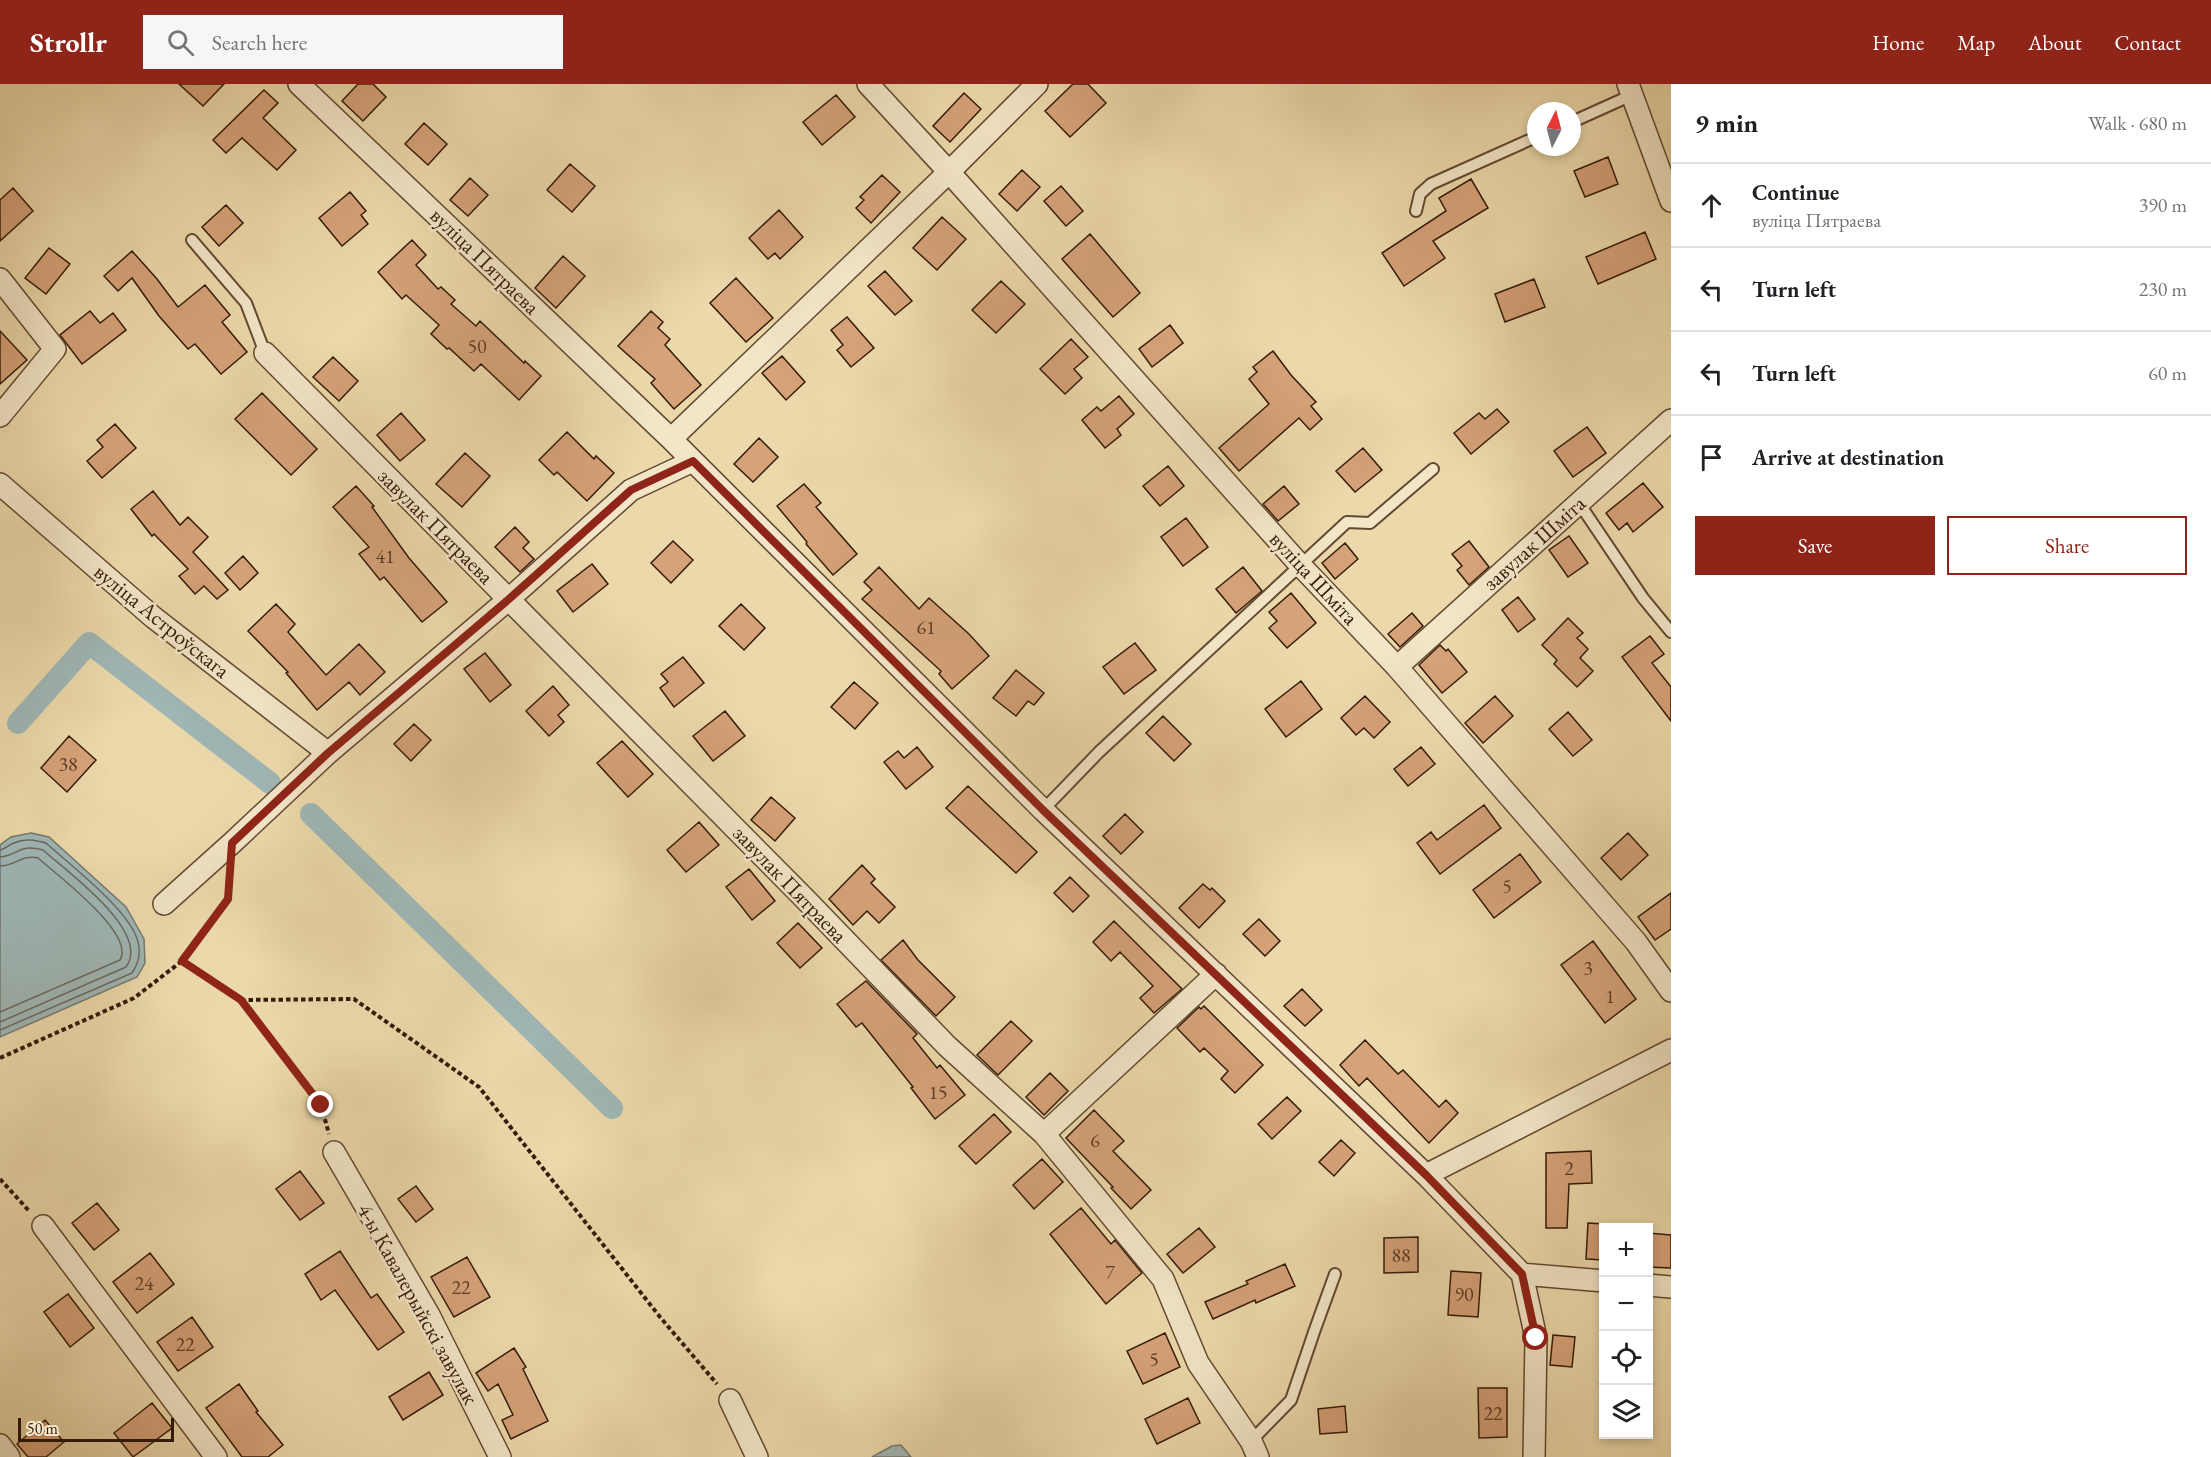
<!DOCTYPE html>
<meta charset="utf-8">
<style>
body{margin:0;font-family:"EB Garamond",serif;background:#f6f6f6;color:#202124}
.controls{position:absolute;right:18px;bottom:18px;display:grid;overflow:hidden;border-radius:0px;box-shadow:0 3px 9px #0003}
.controls button{width:54px;height:54px;display:grid;place-items:center;padding:0;border:0;border-bottom:2px solid #e0e0e0;background:#fff;color:#202124;font:30px sans-serif}
.compass{position:absolute;left:1527px;top:18px;width:54px;height:54px;border-radius:50%;background:#fff;box-shadow:0 3px 9px #0003;rotate:6deg}
.scale{position:absolute;left:18px;bottom:15px;width:156px;box-sizing:border-box;padding-left:6px;border:3px solid #341b0a;border-top:0;font-size:16px;line-height:21px;white-space:nowrap;color:#341b0a;-webkit-text-stroke:4px #f3e6c8;paint-order:stroke}
.stop{position:absolute;width:18px;height:18px;margin:-14px;border:4px solid #8f2418;border-radius:50%;background:#fff}
.stop.end{background:#8f2418;border-color:#fff;box-shadow:0 2px 6px #0008}
.list{margin:0;padding:0;list-style:none}
h2{display:flex;justify-content:space-between;align-items:center;height:78px;margin:0;padding:0 24px;font-size:26px}
h2 small{font-size:20px;font-weight:400;color:#757577}
.list li{display:grid;grid-template-columns:39px 1fr auto;gap:18px;align-items:center;box-sizing:border-box;height:84px;padding:0 24px;border-top:2px solid #e0e0e0}
.list b{display:block;font-size:22px;white-space:nowrap}
.list p{margin:0;font-size:20px;white-space:nowrap;color:#757577}
.list em{font-size:20px;font-style:normal;color:#757577}
.actions{display:flex;gap:12px;padding:18px 24px}
.actions a{flex:1;padding:14px 0;border:2px solid #8f2418;border-radius:0px;text-align:center;font-size:21px;color:#8f2418}
.actions .main{background:#8f2418;color:#fff}
.icon{flex:none;width:33px;height:33px;fill:none;stroke:currentColor;stroke-width:2;stroke-linecap:round;stroke-linejoin:round}
.map{position:relative;flex:none;width:1671px;height:1373px;overflow:hidden}
header{display:flex;align-items:center;gap:36px;box-sizing:border-box;height:84px;padding:0 30px;background:#8f2418;color:#fff}
header strong{font-size:28px}
nav{display:flex;gap:33px;margin-inline-start:auto;font-size:21px}
.search{width:420px;height:54px;background:#f6f6f6;display:flex;align-items:center;gap:15px;box-sizing:border-box;padding:0 21px;border-radius:0px;color:#757577;font-size:22px}
main{display:flex}
aside{flex:1;background:#fff}
.map>svg:first-child{display:block}
.water{fill:#9fb7b6;stroke:#747971;stroke-width:1.5}
.lines{fill:none;stroke-linecap:round;stroke-linejoin:round}
.shore{stroke:#6a6960;stroke-width:1.5}
.canal{stroke:#9fb7b6;stroke-width:22}
.building{fill:#d6a279;stroke:#341b0a;stroke-width:1.5}
.service-casing{stroke:#624a32;stroke-width:14}
.minor-casing{stroke:#624a32;stroke-width:24}
.path{stroke:#341b0a;stroke-width:4;stroke-dasharray:4.5 3;stroke-linecap:butt}
.service{stroke:#f3e6c8;stroke-width:10}
.minor{stroke:#f3e6c8;stroke-width:21}
.route{stroke:#8f2418;stroke-width:8}
.labels{text-anchor:middle;dominant-baseline:central;stroke-width:5;stroke-linejoin:round;paint-order:stroke}
.number-label{font-size:20px;fill:#5c3d26}
.street-label{font-size:22px;fill:#341b0a;stroke:#f3e6c8}
</style>
<header>
<strong>Strollr</strong>
<div class="search"><svg class="icon" aria-label="search" viewBox="0 0 24 24"><circle cx="10" cy="10" r="6"/><path d="M15 15l6 6"/></svg>Search here</div>
<nav><a>Home</a><a>Map</a><a>About</a><a>Contact</a></nav>
</header>
<main>
<div class="map">
<svg width="1671" height="1373" viewBox="0 0 1671 1373">
<rect width="100%" height="100%" fill="#ecd9ab"/>
<filter id="stains"><feTurbulence type="fractalNoise" baseFrequency=".00333" numOctaves="4"/><feColorMatrix values="0 0 0 0 .2 0 0 0 0 .09 0 0 0 0 .02 0 0 0 .5 -.17"/></filter>
<radialGradient id="worn" r=".72"><stop offset=".6" stop-color="#630" stop-opacity="0"/><stop offset="1" stop-color="#630" stop-opacity=".3"/></radialGradient>
<path class="water" d="M 31,749 L 49,753 L 126,823 L 144,855 L 145,879 L 137,893 L 0,953 L 0,761 L 11,753 Z
M 901,1361 L 911,1373 L 872,1373 L 892,1362 Z"/>
<g class="lines">
<path class="shore" d="M 0,766 C 6,765 8,761 14,759 C 25,754 35,756 46,759 C 70,781 131,827 138,858 C 141,869 138,880 132,889 L 0,946
M 0,773 C 18,772 19,759 43,766 C 66,787 152,848 126,883 L 0,938
M 0,782 C 15,782 23,770 38,774 C 57,791 136,850 120,876 L 0,928"/>
<path class="canal" d="M 18,639 L 89,559 L 270,699
M 311,730 L 612,1024"/>
</g>
<path class="building" d="M 179,0 L 224,0 L 203,22 Z
M 358,0 L 373,0 L 386,13 L 363,37 L 342,17 Z
M 1073,0 L 1088,0 L 1106,19 L 1070,53 L 1045,27 Z
M 264,6 L 278,19 L 263,34 L 296,66 L 277,86 L 242,54 L 226,69 L 213,56 Z
M 964,9 L 981,25 L 950,58 L 933,42 Z
M 836,11 L 855,33 L 822,61 L 803,38 Z
M 424,39 L 447,60 L 428,81 L 405,60 Z
M 1608,73 L 1618,100 L 1585,113 L 1574,87 Z
M 570,80 L 595,102 L 572,128 L 547,106 Z
M 1022,86 L 1040,103 L 1017,127 L 999,110 Z
M 882,91 L 900,108 L 871,139 L 856,124 L 864,116 L 860,113 Z
M 470,94 L 488,111 L 468,132 L 450,116 Z
M 1471,95 L 1488,124 L 1433,157 L 1445,174 L 1404,202 L 1382,169 L 1446,127 L 1439,114 Z
M 1061,102 L 1083,127 L 1066,142 L 1044,117 Z
M 13,104 L 33,127 L 0,157 L 0,116 Z
M 350,108 L 366,127 L 361,131 L 368,140 L 342,162 L 319,134 Z
M 226,121 L 243,139 L 219,162 L 202,143 Z
M 779,126 L 803,153 L 780,175 L 775,169 L 768,175 L 749,154 Z
M 942,133 L 966,155 L 937,186 L 913,164 Z
M 1645,148 L 1656,175 L 1598,200 L 1586,173 Z
M 1090,150 L 1140,209 L 1113,233 L 1062,175 Z
M 412,156 L 426,171 L 416,181 L 438,205 L 441,203 L 455,216 L 451,220 L 476,242 L 480,237 L 524,279 L 525,277 L 541,292 L 519,316 L 481,280 L 474,287 L 449,264 L 447,265 L 431,250 L 439,241 L 406,211 L 402,215 L 378,188 Z
M 49,164 L 70,180 L 46,210 L 25,194 Z
M 132,167 L 157,195 L 178,223 L 205,201 L 230,231 L 222,238 L 247,268 L 221,290 L 195,260 L 188,265 L 159,232 L 132,194 L 118,207 L 104,192 Z
M 563,172 L 585,192 L 556,224 L 535,204 Z
M 885,187 L 912,217 L 895,231 L 868,202 Z
M 736,194 L 773,234 L 746,258 L 710,219 Z
M 1534,195 L 1545,223 L 1505,238 L 1495,210 Z
M 1001,197 L 1025,220 L 996,249 L 972,226 Z
M 90,227 L 100,239 L 113,229 L 126,246 L 82,280 L 60,251 Z
M 651,227 L 663,238 L 658,244 L 670,255 L 665,261 L 701,301 L 674,325 L 651,299 L 655,295 L 618,262 Z
M 847,233 L 874,264 L 851,283 L 837,266 L 843,261 L 831,246 Z
M 1170,241 L 1183,259 L 1152,283 L 1139,265 Z
M 0,247 L 27,276 L 0,300 Z
M 1071,255 L 1088,273 L 1074,285 L 1082,294 L 1065,310 L 1040,285 Z
M 1273,267 L 1291,291 L 1316,318 L 1311,322 L 1322,335 L 1310,346 L 1299,334 L 1239,387 L 1219,364 L 1269,320 L 1249,295 L 1257,288 L 1253,283 Z
M 782,272 L 805,298 L 786,316 L 762,289 Z
M 333,273 L 358,297 L 339,317 L 313,293 Z
M 262,309 L 317,365 L 291,391 L 235,335 Z
M 1119,312 L 1134,330 L 1117,345 L 1121,351 L 1105,364 L 1082,336 L 1097,323 L 1101,327 Z
M 1497,325 L 1509,338 L 1471,370 L 1454,349 L 1479,329 L 1485,335 Z
M 401,329 L 425,356 L 400,377 L 377,351 Z
M 115,340 L 136,364 L 102,394 L 87,377 L 103,363 L 97,356 Z
M 1587,343 L 1606,369 L 1573,393 L 1554,367 Z
M 567,348 L 594,375 L 596,372 L 614,389 L 587,417 L 557,388 L 554,391 L 539,376 Z
M 759,354 L 778,373 L 753,398 L 734,380 Z
M 1363,364 L 1382,386 L 1355,408 L 1336,387 Z
M 465,369 L 490,392 L 462,423 L 436,400 Z
M 1168,382 L 1184,402 L 1160,422 L 1143,402 Z
M 1643,399 L 1663,423 L 1633,448 L 1627,439 L 1619,446 L 1606,429 Z
M 804,400 L 821,419 L 816,423 L 857,470 L 833,491 L 806,460 L 807,458 L 777,422 Z
M 356,402 L 374,422 L 372,423 L 409,474 L 447,518 L 422,538 L 384,493 L 380,496 L 359,470 L 369,463 L 333,423 Z
M 1284,402 L 1299,420 L 1278,437 L 1263,420 Z
M 153,407 L 180,441 L 188,433 L 208,453 L 193,468 L 228,506 L 217,515 L 204,502 L 195,510 L 179,492 L 188,485 L 154,450 L 152,452 L 131,425 Z
M 1186,434 L 1208,463 L 1183,482 L 1161,453 Z
M 515,443 L 529,458 L 523,464 L 534,475 L 520,488 L 495,463 Z
M 1569,452 L 1588,479 L 1568,493 L 1549,466 Z
M 673,457 L 693,476 L 671,499 L 651,479 Z
M 1469,457 L 1489,483 L 1469,501 L 1457,486 L 1462,482 L 1452,470 Z
M 1345,459 L 1358,475 L 1335,495 L 1322,479 Z
M 243,472 L 258,489 L 240,506 L 225,489 Z
M 592,480 L 608,500 L 573,528 L 557,507 Z
M 879,483 L 919,525 L 929,514 L 969,550 L 989,572 L 952,605 L 939,590 L 941,587 L 862,515 L 872,506 L 864,498 Z
M 1243,483 L 1262,507 L 1236,529 L 1216,505 Z
M 1291,509 L 1316,539 L 1287,564 L 1269,544 L 1277,537 L 1269,528 Z
M 1518,513 L 1535,535 L 1518,548 L 1502,526 Z
M 276,520 L 295,540 L 288,548 L 326,591 L 359,560 L 385,588 L 360,611 L 349,598 L 317,626 L 286,589 L 288,588 L 248,547 Z
M 741,520 L 765,544 L 744,566 L 719,542 Z
M 1412,529 L 1423,542 L 1400,563 L 1388,550 Z
M 1568,534 L 1583,549 L 1577,554 L 1588,565 L 1580,574 L 1593,587 L 1577,603 L 1554,580 L 1557,576 L 1542,561 Z
M 1650,552 L 1664,570 L 1652,579 L 1671,603 L 1671,637 L 1622,573 Z
M 1135,559 L 1156,586 L 1124,610 L 1103,583 Z
M 1440,561 L 1446,567 L 1448,565 L 1467,588 L 1442,609 L 1419,581 Z
M 485,569 L 511,601 L 490,618 L 464,585 Z
M 683,573 L 704,599 L 674,623 L 660,604 L 668,598 L 661,590 Z
M 1016,586 L 1044,609 L 1034,621 L 1028,617 L 1016,632 L 993,614 Z
M 1301,597 L 1322,625 L 1286,653 L 1265,625 Z
M 854,598 L 878,619 L 855,645 L 831,623 Z
M 553,602 L 569,621 L 558,631 L 564,638 L 549,652 L 526,627 Z
M 1365,612 L 1390,638 L 1374,654 L 1364,644 L 1356,651 L 1341,634 Z
M 1495,612 L 1513,632 L 1483,659 L 1465,639 Z
M 725,627 L 745,652 L 713,677 L 693,652 Z
M 1568,628 L 1592,656 L 1573,672 L 1549,645 Z
M 1163,632 L 1191,660 L 1174,677 L 1146,649 Z
M 414,640 L 431,656 L 411,677 L 394,660 Z
M 69,652 L 96,676 L 67,708 L 41,684 Z
M 622,657 L 653,690 L 628,713 L 597,679 Z
M 917,663 L 933,683 L 906,705 L 884,678 L 898,667 L 904,674 Z
M 1421,663 L 1435,680 L 1408,702 L 1394,685 Z
M 968,702 L 1037,768 L 1016,789 L 946,724 Z
M 771,713 L 795,734 L 775,757 L 751,736 Z
M 1484,721 L 1501,744 L 1440,790 L 1417,759 L 1431,748 L 1437,756 Z
M 1125,730 L 1143,748 L 1121,770 L 1103,752 Z
M 699,738 L 719,761 L 686,788 L 667,766 Z
M 1628,749 L 1648,771 L 1621,796 L 1601,774 Z
M 1520,770 L 1541,798 L 1494,834 L 1473,806 Z
M 862,781 L 875,795 L 871,799 L 895,823 L 879,839 L 867,827 L 853,841 L 829,815 Z
M 749,785 L 775,817 L 752,836 L 726,803 Z
M 1070,793 L 1089,812 L 1073,828 L 1054,809 Z
M 1203,800 L 1210,806 L 1212,804 L 1225,817 L 1199,844 L 1179,824 Z
M 1671,809 L 1671,845 L 1655,856 L 1638,833 Z
M 1259,835 L 1280,857 L 1265,872 L 1243,850 Z
M 1114,837 L 1182,905 L 1154,929 L 1140,914 L 1153,902 L 1120,868 L 1111,877 L 1093,858 Z
M 798,839 L 822,864 L 800,884 L 777,859 Z
M 903,856 L 918,876 L 955,913 L 936,932 L 881,876 Z
M 1593,857 L 1636,915 L 1605,939 L 1561,881 Z
M 866,897 L 917,950 L 913,954 L 937,984 L 940,981 L 965,1011 L 935,1035 L 911,1004 L 913,1003 L 862,939 L 856,943 L 837,920 Z
M 1302,905 L 1322,926 L 1305,942 L 1284,922 Z
M 1204,922 L 1263,981 L 1235,1009 L 1221,995 L 1228,987 L 1204,964 L 1200,968 L 1177,944 L 1199,923 L 1201,925 Z
M 1011,937 L 1032,957 L 998,991 L 977,971 Z
M 1365,956 L 1398,990 L 1403,986 L 1439,1023 L 1446,1016 L 1458,1029 L 1429,1059 L 1367,994 L 1359,1002 L 1340,981 Z
M 1050,989 L 1068,1007 L 1044,1031 L 1026,1013 Z
M 1287,1013 L 1301,1027 L 1272,1055 L 1258,1040 Z
M 1094,1026 L 1124,1057 L 1113,1067 L 1151,1106 L 1131,1125 L 1111,1104 L 1113,1103 L 1066,1054 Z
M 994,1030 L 1011,1048 L 976,1080 L 959,1062 Z
M 1341,1056 L 1355,1069 L 1334,1092 L 1319,1078 Z
M 1591,1067 L 1592,1099 L 1569,1100 L 1567,1144 L 1546,1144 L 1546,1069 Z
M 1042,1075 L 1063,1098 L 1034,1125 L 1013,1101 Z
M 300,1087 L 324,1119 L 300,1136 L 276,1105 Z
M 416,1102 L 433,1125 L 416,1138 L 398,1115 Z
M 97,1119 L 119,1146 L 94,1166 L 72,1139 Z
M 1081,1124 L 1111,1160 L 1115,1156 L 1142,1189 L 1106,1220 L 1050,1150 Z
M 1588,1139 L 1604,1140 L 1604,1176 L 1586,1175 Z
M 1199,1144 L 1215,1163 L 1183,1189 L 1167,1170 Z
M 1648,1149 L 1671,1151 L 1671,1184 L 1648,1183 Z
M 1418,1153 L 1418,1188 L 1384,1189 L 1384,1154 Z
M 340,1167 L 371,1214 L 377,1210 L 404,1248 L 378,1266 L 335,1206 L 321,1216 L 305,1190 Z
M 150,1169 L 174,1200 L 137,1229 L 113,1198 Z
M 467,1173 L 490,1213 L 454,1233 L 431,1193 Z
M 1285,1180 L 1295,1202 L 1256,1219 L 1255,1216 L 1213,1235 L 1205,1218 L 1248,1200 L 1246,1197 Z
M 1451,1187 L 1481,1189 L 1478,1233 L 1448,1231 Z
M 68,1210 L 94,1244 L 70,1263 L 44,1228 Z
M 192,1233 L 213,1263 L 178,1287 L 157,1258 Z
M 1165,1249 L 1180,1283 L 1143,1300 L 1127,1267 Z
M 1553,1251 L 1575,1253 L 1572,1283 L 1550,1281 Z
M 514,1264 L 526,1283 L 523,1285 L 548,1337 L 511,1355 L 502,1336 L 513,1331 L 498,1300 L 488,1307 L 476,1289 Z
M 429,1288 L 443,1311 L 403,1336 L 389,1313 Z
M 239,1300 L 258,1327 L 256,1328 L 283,1361 L 268,1373 L 242,1373 L 206,1324 Z
M 1478,1304 L 1507,1304 L 1507,1353 L 1479,1354 Z
M 1188,1314 L 1200,1339 L 1157,1360 L 1145,1335 Z
M 152,1319 L 172,1344 L 133,1373 L 114,1349 Z
M 1345,1322 L 1347,1348 L 1320,1350 L 1318,1325 Z
M 45,1336 L 64,1358 L 46,1373 L 28,1373 L 17,1360 Z"/>
<g class="lines">
<g class="service-casing">
<path id="service" d="M 1572,38 L 1632,11
M 1416,127 L 1420,110 L 1431,100 L 1536,53
M 192,156 L 246,219 L 265,269
M 1579,419 L 1643,514 L 1671,548
M 1043,726 L 1099,668 L 1347,438 L 1370,439 L 1433,385
M 1251,1357 L 1291,1316 L 1314,1248 L 1335,1190"/>
</g>
<g class="minor-casing">
<path id="minor" d="M 299,0 L 671,355 L 1043,726 L 1426,1091 L 1522,1190 L 1536,1254 L 1534,1373
M 868,0 L 949,88 L 1301,482 L 1397,583 L 1636,858 L 1671,907
M 1628,0 L 1671,117
M 0,195 L 55,265 L 0,332
M 265,269 L 809,819 L 947,962 L 1044,1050 L 1163,1195 L 1198,1279 L 1251,1357 L 1258,1373
M 671,355 L 949,88 L 1037,0
M 0,400 L 153,533 L 328,669
M 1397,583 L 1671,336
M 164,820 L 232,759 L 328,669 L 509,515 L 631,406 L 693,377
M 1044,1050 L 1216,890
M 334,1068 L 429,1231 L 500,1373
M 1426,1091 L 1671,966
M 43,1142 L 216,1373
M 1522,1190 L 1604,1197
M 1648,1201 L 1671,1203
M 730,1316 L 757,1373
M 0,1361 L 9,1373"/>
</g>
<path class="path" d="M 230,787 L 228,815 L 182,877 L 241,916 L 321,1021 L 329,1050
M 241,916 L 354,915 L 479,1003 L 660,1233 L 717,1300
M 0,974 L 134,914 L 182,877
M 0,1095 L 30,1128"/>
<use href="#service" class="service"/>
<use href="#minor" class="minor"/>
</g>
<g class="lines">
<path class="route" d="M 321,1021 L 241,916 L 182,877 L 228,815 L 232,759 L 328,669 L 509,515 L 631,406 L 693,377 L 1043,726 L 1426,1091 L 1522,1190 L 1536,1254"/>
</g>
<g class="labels">
<g class="number-label">
<text x="477" y="262">50</text>
<text x="385" y="472">41</text>
<text x="926" y="543">61</text>
<text x="68" y="680">38</text>
<text x="1507" y="802">5</text>
<text x="1588" y="884">3</text>
<text x="1610" y="912">1</text>
<text x="938" y="1008">15</text>
<text x="1095" y="1056">6</text>
<text x="1569" y="1084">2</text>
<text x="1401" y="1171">88</text>
<text x="1110" y="1188">7</text>
<text x="144" y="1199">24</text>
<text x="461" y="1203">22</text>
<text x="1464" y="1210">90</text>
<text x="185" y="1260">22</text>
<text x="1154" y="1275">5</text>
<text x="1493" y="1329">22</text>
</g>
<g class="street-label">
<text transform="translate(485 177) rotate(44)">вуліца Пятраева</text>
<text transform="translate(436 442) rotate(45)">завулак Пятраева</text>
<text transform="translate(1534 459) rotate(-42)">завулак Шміта</text>
<text transform="translate(1314 494) rotate(47)">вуліца Шміта</text>
<text transform="translate(162 537) rotate(39)">вуліца Астроўскага</text>
<text transform="translate(790 800) rotate(46)">завулак Пятраева</text>
<text transform="translate(418 1220) rotate(61)">4-ы Кавалерыйскі завулак</text>
</g>
</g>
<rect width="100%" height="100%" filter="url(#stains)"/>
<rect width="100%" height="100%" fill="url(#worn)"/>
</svg>
<div class="controls">
<button>+</button>
<button>−</button>
<button><svg class="icon" aria-label="locate" viewBox="0 0 24 24"><circle cx="12" cy="12" r="6"/><path d="M12 2v4M12 18v4M2 12h4M18 12h4"/></svg></button>
<button><svg class="icon" aria-label="layers" viewBox="0 0 24 24"><path d="M12 4l9 5-9 5-9-5zM3 14l9 5 9-5"/></svg></button>
</div>
<svg class="compass" viewBox="-18 -18 36 36"><path d="M0-13l5 13h-10z" fill="#e53935"/><path d="M0 13l5-13h-10z" fill="#757577"/></svg>
<div class="scale">50 m</div>
<div class="stop" style="left:1536px;top:1254px"></div>
<div class="stop end" style="left:321px;top:1021px"></div>
</div>
<aside>
<h2>9 min<small>Walk · 680 m</small></h2>
<ul class="list">
<li><svg class="icon" aria-label="ahead" viewBox="0 0 24 24"><path d="M12 20V5M6 11l6-6 6 6"/></svg><div><b>Continue</b><p>вуліца Пятраева</p></div><em>390 m</em></li>
<li><svg class="icon" aria-label="left" viewBox="0 0 24 24"><path d="M17 20v-9H6M10 6l-5 5 5 5"/></svg><div><b>Turn left</b></div><em>230 m</em></li>
<li><svg class="icon" aria-label="left" viewBox="0 0 24 24"><path d="M17 20v-9H6M10 6l-5 5 5 5"/></svg><div><b>Turn left</b></div><em>60 m</em></li>
<li><svg class="icon" aria-label="arrive" viewBox="0 0 24 24"><path d="M6 21V4h12l-3 4 3 4H6"/></svg><div><b>Arrive at destination</b></div></li>
</ul>
<div class="actions"><a class="main">Save</a><a>Share</a></div>
</aside>
</main>
